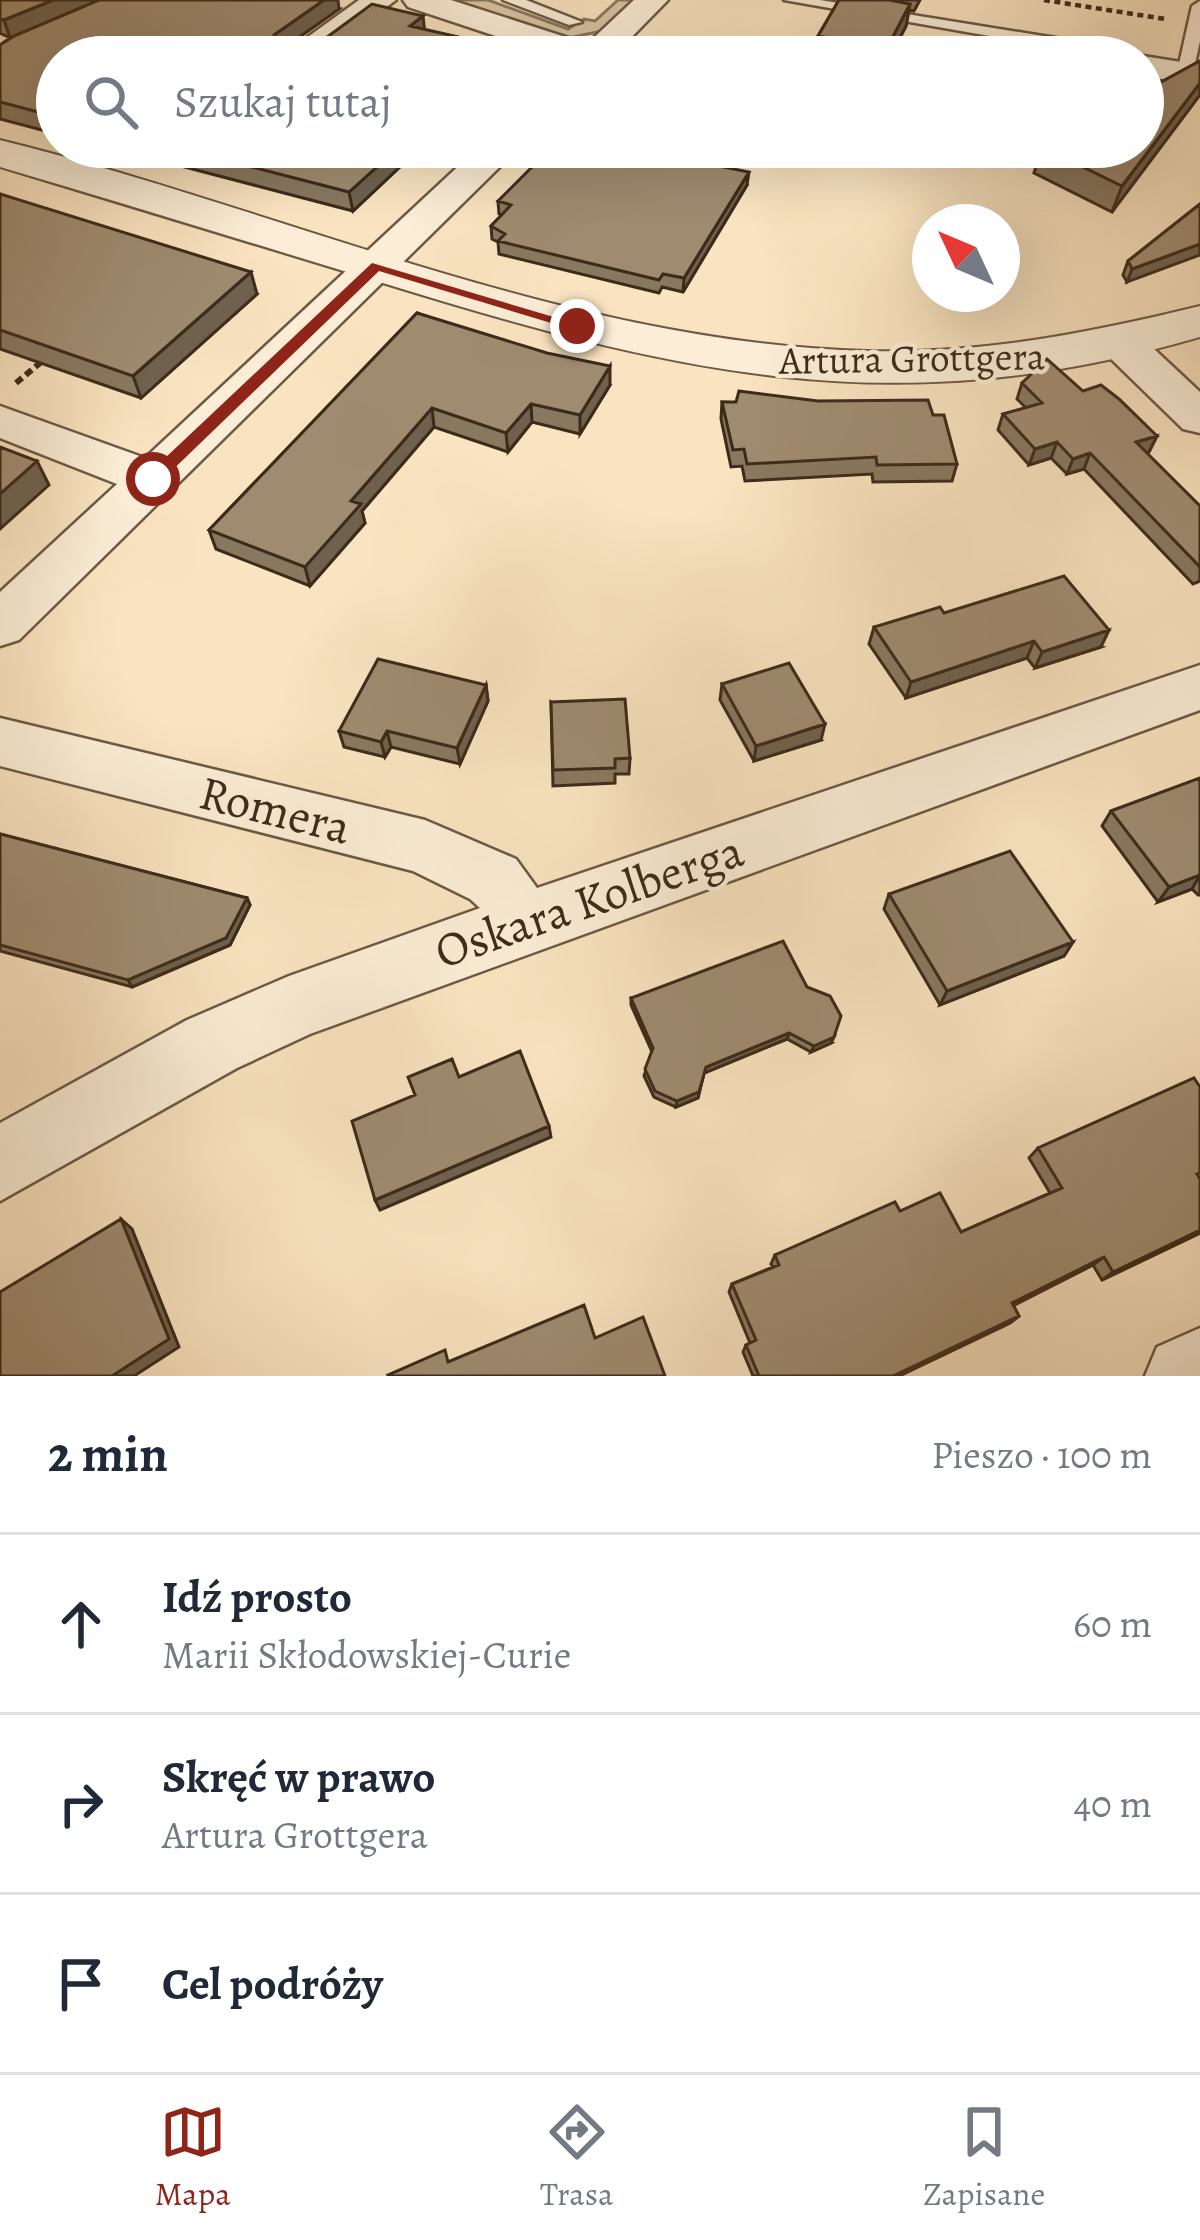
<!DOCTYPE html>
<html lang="pl">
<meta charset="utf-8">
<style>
body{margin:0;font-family:Alegreya,serif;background:#f6f6f7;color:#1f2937}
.compass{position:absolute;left:912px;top:204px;width:108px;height:108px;border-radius:50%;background:#fff;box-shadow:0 12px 48px #0002;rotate:314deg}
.stop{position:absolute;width:36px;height:36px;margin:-27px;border:9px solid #8f2418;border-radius:50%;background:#fff}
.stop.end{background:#8f2418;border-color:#fff;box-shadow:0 3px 12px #0008}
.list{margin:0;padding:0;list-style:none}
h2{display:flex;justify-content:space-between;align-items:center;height:156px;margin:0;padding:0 48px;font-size:51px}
h2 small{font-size:39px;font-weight:400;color:#747a83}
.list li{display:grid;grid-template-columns:78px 1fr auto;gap:36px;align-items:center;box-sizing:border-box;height:180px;padding:0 48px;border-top:3px solid #e0e1e3}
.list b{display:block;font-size:45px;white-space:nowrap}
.list p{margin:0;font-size:39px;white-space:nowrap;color:#747a83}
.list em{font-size:39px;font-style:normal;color:#747a83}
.icon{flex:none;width:66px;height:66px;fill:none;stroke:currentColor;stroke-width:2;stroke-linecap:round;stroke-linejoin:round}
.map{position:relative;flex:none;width:1200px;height:1376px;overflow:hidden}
.search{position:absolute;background:#fff;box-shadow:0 12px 48px #0002;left:36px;right:36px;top:36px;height:132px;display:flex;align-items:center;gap:30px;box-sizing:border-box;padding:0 42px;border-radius:66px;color:#747a83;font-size:45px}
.sheet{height:696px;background:#fff}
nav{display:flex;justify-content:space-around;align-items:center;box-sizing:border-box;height:168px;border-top:3px solid #e0e1e3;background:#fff;font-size:33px;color:#747a83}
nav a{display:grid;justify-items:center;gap:6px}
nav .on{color:#8f2418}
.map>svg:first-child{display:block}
.green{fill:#d9c4a4;stroke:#8b785f;stroke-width:3}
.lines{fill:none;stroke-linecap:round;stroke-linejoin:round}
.service-casing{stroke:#6c5944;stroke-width:5}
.minor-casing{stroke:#6c5944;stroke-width:5}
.tertiary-casing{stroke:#6c5944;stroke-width:4}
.path-far1{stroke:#3d2b1a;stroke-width:4.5;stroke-dasharray:6 4.5;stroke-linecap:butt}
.path{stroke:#3d2b1a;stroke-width:6;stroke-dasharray:8 4.5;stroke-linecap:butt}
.service{fill:#fbedd6;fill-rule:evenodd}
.minor{fill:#fbedd6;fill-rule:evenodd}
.tertiary{fill:#fbedd6;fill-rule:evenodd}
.wall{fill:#897860;stroke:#3d2b1a;stroke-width:3}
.shaded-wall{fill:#6f614e;stroke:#3d2b1a;stroke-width:3}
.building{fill:#9f8b70;stroke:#3d2b1a;stroke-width:3}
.route{fill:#8f2418}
.labels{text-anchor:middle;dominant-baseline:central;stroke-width:9;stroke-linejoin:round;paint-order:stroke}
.far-street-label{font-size:39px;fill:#3d2b1a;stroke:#fbedd6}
.street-label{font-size:48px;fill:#3d2b1a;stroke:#fbedd6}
</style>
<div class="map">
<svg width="1200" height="1376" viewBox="0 0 1200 1376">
<rect width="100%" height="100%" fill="#f9e3c0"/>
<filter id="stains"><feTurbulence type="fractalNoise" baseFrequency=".00167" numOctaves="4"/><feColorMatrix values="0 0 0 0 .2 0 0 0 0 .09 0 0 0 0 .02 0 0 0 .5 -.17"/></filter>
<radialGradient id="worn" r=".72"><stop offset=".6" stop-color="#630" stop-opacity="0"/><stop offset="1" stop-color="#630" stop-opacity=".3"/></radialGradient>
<path class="green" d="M 445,0 L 488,0 L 568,29 L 584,19 L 595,21 L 618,0 L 638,0 L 607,30 L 568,38 Z"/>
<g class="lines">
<g class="service-casing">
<path id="service" d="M 503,0 L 526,0 L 582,22 L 569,25 Z
M 784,0 L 820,0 L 1068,40 L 1103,57 L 1082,57 L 1064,49 Z
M 1200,1 L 1200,41 L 1193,73 L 1185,78 L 1177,73 L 1192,6 Z
M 648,39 L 722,52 L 730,57 L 695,57 L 642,47 L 642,41 Z"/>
</g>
<g class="minor-casing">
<path id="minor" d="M 359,0 L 396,0 L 319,57 L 280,57 Z
M 403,0 L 451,0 L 587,44 L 634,0 L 668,0 L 612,57 L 559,57 L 408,7 Z
M 1143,56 L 1200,65 L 1200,85 L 1143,76 L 1143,57 L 1138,57 Z
M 479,147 L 520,147 L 19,640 L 0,646 L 0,592 L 117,484 L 0,438 L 0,406 L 145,458 Z
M 1122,330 L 1138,334 L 1200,392 L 1200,433 L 1183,429 L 1106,354 L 1100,344 L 1106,334 Z
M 1200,665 L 1200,710 L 310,1034 L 237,1068 L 0,1201 L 0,1123 L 187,1020 L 289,976 L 480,908 L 470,899 L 413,871 L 0,766 L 0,718 L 425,820 L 516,859 L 537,888 Z
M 1200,1328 L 1200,1376 L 1145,1376 L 1157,1347 Z"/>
</g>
<g class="tertiary-casing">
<path id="tertiary" d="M 0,140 C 288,211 567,343 867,351 C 982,354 1089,333 1200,306 L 1200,337 C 891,427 670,372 373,280 C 249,242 125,204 0,167 Z"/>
</g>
<path class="path-far1" d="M 1044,0 L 1165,19"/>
<path class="path" d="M 16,383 L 46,358"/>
<use href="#service" class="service"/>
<use href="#minor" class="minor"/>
<use href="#tertiary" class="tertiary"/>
</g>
<path class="wall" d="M 0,0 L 339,9 L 291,43 L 319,43 L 425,30 L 507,48 L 508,57 L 57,57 L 57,134 L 0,119 L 0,45 L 10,38 L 0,33 Z
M 839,0 L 920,0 L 914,11 L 909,10 L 906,26 L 890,57 L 815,57 L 818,36 Z
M 1198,62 L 1112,212 L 1034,173 L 1042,147 Z
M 108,147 L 421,147 L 353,211 Z
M 648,152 L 747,185 L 683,292 L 662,287 L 659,293 L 499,254 L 498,242 L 492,239 L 491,226 L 502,215 L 499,214 L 498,201 Z
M 0,194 L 257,294 L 141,398 L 0,349 Z
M 1200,204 L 1127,282 L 1123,275 L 1128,261 Z
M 417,313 L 610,385 L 580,434 L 532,422 L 508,452 L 434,427 L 362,511 L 365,523 L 310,586 L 216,549 L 209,530 Z
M 1022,383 L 1083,391 L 1157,436 L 1149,452 L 1146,453 L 1200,506 L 1200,581 L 1193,584 L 1084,469 L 1067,474 L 1051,458 L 1029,465 L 998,430 L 1003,414 L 1026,408 L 1017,399 Z
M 722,402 L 933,415 L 957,464 L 952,481 L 873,482 L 872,474 L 745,481 L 742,466 L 731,467 L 721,419 Z
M 944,613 L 1101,647 L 1035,668 L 1027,658 L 906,698 L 869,644 L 874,627 Z
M 722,684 L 821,740 L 754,761 L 720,700 Z
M 486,685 L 488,701 L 460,764 L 391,747 L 385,757 L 344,747 L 339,731 Z
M 551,702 L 630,758 L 629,774 L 615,774 L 615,783 L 553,786 Z
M 1200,778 L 1200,895 L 1198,895 L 1192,889 L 1158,902 L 1102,826 L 1111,811 Z
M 0,834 L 247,898 L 250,905 L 230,945 L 132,987 L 0,951 Z
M 889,894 L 1073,942 L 1064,956 L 940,1005 L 884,909 Z
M 631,998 L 831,1043 L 811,1052 L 787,1039 L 704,1073 L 698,1098 L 676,1107 L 654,1097 L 644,1076 L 652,1052 L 631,1005 Z
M 1038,1148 L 1199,1177 L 1200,1233 L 1102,1280 L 1093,1265 L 1013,1305 L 1019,1316 L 1010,1323 L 899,1376 L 753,1376 L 743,1352 L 746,1345 L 750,1343 L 729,1292 L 732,1284 L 773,1267 L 771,1264 L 775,1255 L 900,1211 L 961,1232 L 1050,1193 L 1029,1158 Z"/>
<path class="shaded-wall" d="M 53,0 L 100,0 L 10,38 L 4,20 Z
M 324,0 L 338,0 L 339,9 L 277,53 L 274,35 Z
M 910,4 L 906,26 L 890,57 L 886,57 L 887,48 Z
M 423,16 L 425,34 L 410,26 Z
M 1200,83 L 1200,95 L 1112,212 L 1122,186 Z
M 399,147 L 421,147 L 353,211 L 349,192 Z
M 749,172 L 747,185 L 683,292 L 684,278 Z
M 1200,244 L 1200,255 L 1127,282 L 1132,269 Z
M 251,272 L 257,294 L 141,398 L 133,376 Z
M 610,366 L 610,385 L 580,434 L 580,415 Z
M 531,404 L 532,422 L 508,452 L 506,433 Z
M 432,408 L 434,427 L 362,511 L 365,523 L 310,586 L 305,567 L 351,501 Z
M 1157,436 L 1149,452 L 1129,458 L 1136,442 Z
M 1057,442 L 1051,458 L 1029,465 L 1035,449 Z
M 1090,453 L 1084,469 L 1067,474 L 1073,459 Z
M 37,461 L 49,485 L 0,529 L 0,494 Z
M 1109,630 L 1101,647 L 1035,668 L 1042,652 Z
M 1034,641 L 1027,658 L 906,698 L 911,682 Z
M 486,685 L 488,701 L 460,764 L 457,748 Z
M 825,724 L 821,740 L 754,761 L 756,746 Z
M 387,731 L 391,747 L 385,757 L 381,742 Z
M 1200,875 L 1192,889 L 1158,902 L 1169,887 Z
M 247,898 L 250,905 L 230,945 L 132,987 L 128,980 Z
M 1073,942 L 1064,956 L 940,1005 L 947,991 Z
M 789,1033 L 787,1039 L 704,1073 L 698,1098 L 676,1107 L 677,1101 L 706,1067 Z
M 834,1037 L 831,1043 L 811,1052 L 814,1046 Z
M 549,1126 L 551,1137 L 380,1210 L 375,1200 Z
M 121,1219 L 132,1229 L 179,1347 L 134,1376 L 112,1376 Z
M 1200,1230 L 1200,1233 L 1102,1280 L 1113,1272 Z
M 1104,1257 L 1093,1265 L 1003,1311 L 1012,1303 Z
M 1019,1316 L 1010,1323 L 899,1376 L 893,1376 Z"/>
<path class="building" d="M 0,0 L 53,0 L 4,20 L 0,18 Z
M 99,0 L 324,0 L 274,35 L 276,44 L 319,43 L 372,4 L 423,16 L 410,26 L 507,48 L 498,57 L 57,57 L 57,117 L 0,102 L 0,45 L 14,36 Z
M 839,0 L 889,0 L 910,4 L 887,48 L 818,36 Z
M 1198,62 L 1200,62 L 1200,83 L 1122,186 L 1042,147 L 1143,147 L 1143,92 Z
M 174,147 L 399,147 L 349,192 Z
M 552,147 L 641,147 L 638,150 L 749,172 L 684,278 L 663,274 L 659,280 L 498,241 L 505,234 L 491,226 L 511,205 L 498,201 Z
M 0,194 L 251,272 L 133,376 L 0,330 Z
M 1200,204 L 1200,244 L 1132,269 L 1128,261 Z
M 417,313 L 547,353 L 610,366 L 580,415 L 531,404 L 506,433 L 432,408 L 351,501 L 361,504 L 305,567 L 209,530 Z
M 1047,359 L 1083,391 L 1101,385 L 1119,399 L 1157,436 L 1136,442 L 1200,506 L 1200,567 L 1090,453 L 1073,459 L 1057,442 L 1035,449 L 1003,414 L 1042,403 L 1022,383 Z
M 739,391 L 818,401 L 928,400 L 933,415 L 944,415 L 957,464 L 877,465 L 876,457 L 747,464 L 744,449 L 733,450 L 722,402 L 736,402 Z
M 0,447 L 37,461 L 0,494 Z
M 1064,576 L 1109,630 L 1042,652 L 1034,641 L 911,682 L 874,627 L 940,607 L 944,613 Z
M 378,659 L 486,685 L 457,748 L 387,731 L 381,742 L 339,731 Z
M 789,663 L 825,724 L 756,746 L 722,684 Z
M 625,699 L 630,758 L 615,759 L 615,768 L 553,770 L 551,702 Z
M 1200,778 L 1200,875 L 1169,887 L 1111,811 Z
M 0,834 L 247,898 L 226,938 L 128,980 L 0,945 Z
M 1010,851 L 1073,942 L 947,991 L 889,894 Z
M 783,941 L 807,987 L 830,996 L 841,1016 L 834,1037 L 814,1046 L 789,1033 L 706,1067 L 699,1092 L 677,1101 L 655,1091 L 645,1069 L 653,1048 L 631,998 Z
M 520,1051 L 549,1126 L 375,1200 L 352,1121 L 415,1095 L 408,1077 L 452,1059 L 459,1077 Z
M 1194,1078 L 1200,1087 L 1200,1173 L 1197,1174 L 1200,1179 L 1200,1230 L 1113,1272 L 1104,1257 L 1012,1303 L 1019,1316 L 893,1376 L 759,1376 L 746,1345 L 756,1340 L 732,1284 L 779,1265 L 775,1255 L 895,1202 L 900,1211 L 940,1193 L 961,1232 L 1062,1188 L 1038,1148 Z
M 121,1219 L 169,1339 L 112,1376 L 0,1376 L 0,1292 Z
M 584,1305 L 595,1338 L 643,1317 L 665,1376 L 389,1376 L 388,1375 L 445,1350 L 448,1362 Z"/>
<path class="route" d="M 372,263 L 584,326 L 571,329 L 379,271 L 159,483 L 147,483 L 147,475 Z"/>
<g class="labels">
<g class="far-street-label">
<text transform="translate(912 358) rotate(-1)">Artura Grottgera</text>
</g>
<g class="street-label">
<text transform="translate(275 810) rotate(14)">Romera</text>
<text transform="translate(589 901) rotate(-19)">Oskara Kolberga</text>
</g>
</g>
<rect width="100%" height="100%" filter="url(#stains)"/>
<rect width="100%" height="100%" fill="url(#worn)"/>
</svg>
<svg class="compass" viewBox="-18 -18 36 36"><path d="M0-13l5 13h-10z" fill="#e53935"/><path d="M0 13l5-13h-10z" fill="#747a83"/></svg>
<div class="stop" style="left:153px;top:479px"></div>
<div class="stop end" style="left:577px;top:326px"></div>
<div class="search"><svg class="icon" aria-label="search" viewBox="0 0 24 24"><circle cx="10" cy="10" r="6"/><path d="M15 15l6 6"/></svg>Szukaj tutaj</div>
</div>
<section class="sheet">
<h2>2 min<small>Pieszo · 100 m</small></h2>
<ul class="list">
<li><svg class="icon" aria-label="ahead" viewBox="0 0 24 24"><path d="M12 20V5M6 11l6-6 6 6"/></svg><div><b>Idź prosto</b><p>Marii Skłodowskiej-Curie</p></div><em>60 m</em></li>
<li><svg class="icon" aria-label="right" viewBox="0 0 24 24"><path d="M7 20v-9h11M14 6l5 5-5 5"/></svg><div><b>Skręć w prawo</b><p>Artura Grottgera</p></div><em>40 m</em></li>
<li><svg class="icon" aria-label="arrive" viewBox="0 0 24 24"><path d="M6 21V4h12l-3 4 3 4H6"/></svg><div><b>Cel podróży</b></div></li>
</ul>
</section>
<nav>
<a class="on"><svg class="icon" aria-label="map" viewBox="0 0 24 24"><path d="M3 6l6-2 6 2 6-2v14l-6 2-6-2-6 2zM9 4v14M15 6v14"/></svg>Mapa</a>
<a><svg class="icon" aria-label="directions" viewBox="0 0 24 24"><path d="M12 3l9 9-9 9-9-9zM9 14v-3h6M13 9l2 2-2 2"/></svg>Trasa</a>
<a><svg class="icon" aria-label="saved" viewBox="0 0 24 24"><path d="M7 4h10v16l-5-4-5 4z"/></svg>Zapisane</a>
</nav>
